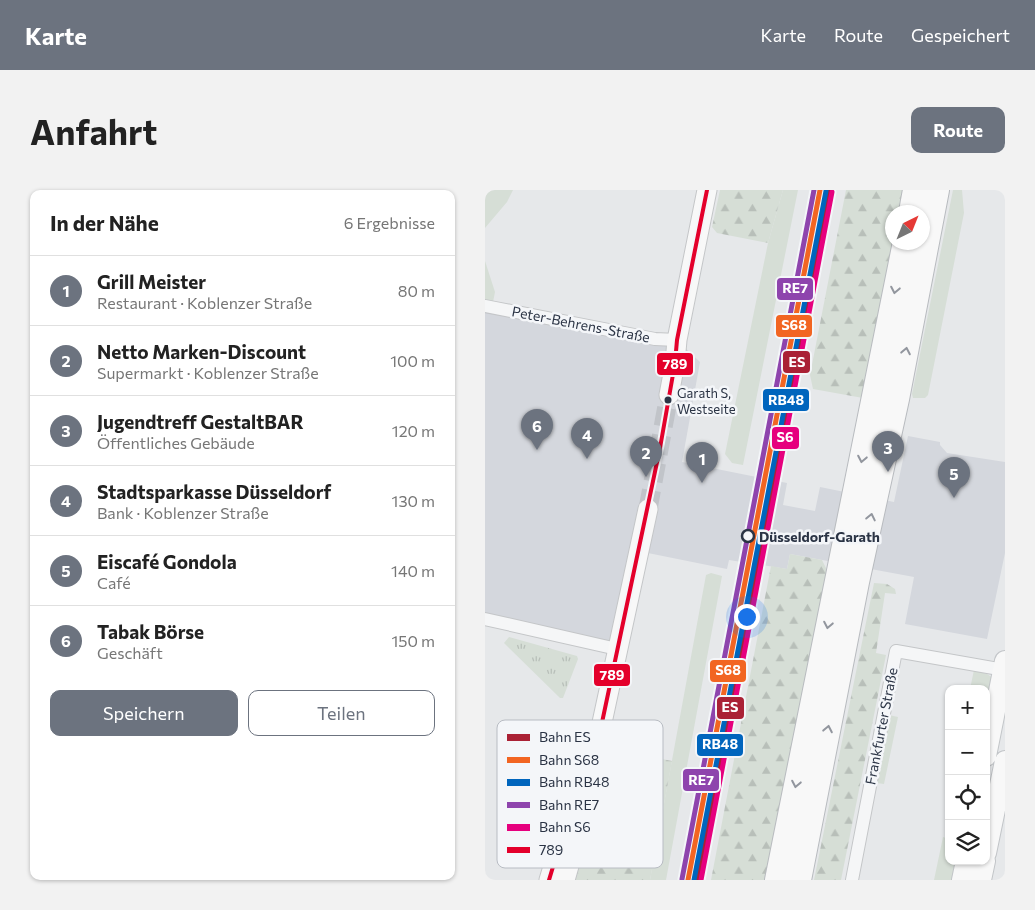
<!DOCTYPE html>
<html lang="de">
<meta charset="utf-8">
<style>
body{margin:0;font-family:Commissioner,sans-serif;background:#f2f2f2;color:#222}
.controls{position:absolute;right:15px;bottom:15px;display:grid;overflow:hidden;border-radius:10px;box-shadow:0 1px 4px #0004}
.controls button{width:45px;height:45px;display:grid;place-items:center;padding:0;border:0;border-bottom:1px solid #e0e0e0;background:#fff;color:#222;font:25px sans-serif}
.compass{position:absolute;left:400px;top:15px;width:45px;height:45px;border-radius:50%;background:#fff;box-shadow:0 1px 4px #0004;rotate:43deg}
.you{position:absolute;left:261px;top:426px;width:18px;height:18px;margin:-12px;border:4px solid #fff;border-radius:50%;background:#1a73e8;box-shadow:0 0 0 8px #1a73e833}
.badge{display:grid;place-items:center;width:32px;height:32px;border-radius:50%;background:#6c737f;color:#fff;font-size:16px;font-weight:700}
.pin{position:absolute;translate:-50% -41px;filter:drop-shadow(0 1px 2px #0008)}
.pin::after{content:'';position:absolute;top:26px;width:18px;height:15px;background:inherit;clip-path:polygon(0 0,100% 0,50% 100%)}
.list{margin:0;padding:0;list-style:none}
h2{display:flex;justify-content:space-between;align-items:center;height:65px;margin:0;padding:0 20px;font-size:21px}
h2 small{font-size:16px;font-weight:400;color:#767676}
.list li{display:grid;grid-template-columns:32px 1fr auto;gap:15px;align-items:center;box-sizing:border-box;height:70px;padding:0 20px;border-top:1px solid #e0e0e0}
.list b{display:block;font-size:19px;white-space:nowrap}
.list p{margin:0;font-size:16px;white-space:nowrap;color:#767676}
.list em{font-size:16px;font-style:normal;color:#767676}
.actions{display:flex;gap:10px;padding:15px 20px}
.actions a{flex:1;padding:11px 0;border:1px solid #6c737f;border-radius:10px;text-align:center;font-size:18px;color:#6c737f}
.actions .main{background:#6c737f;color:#fff}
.icon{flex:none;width:28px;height:28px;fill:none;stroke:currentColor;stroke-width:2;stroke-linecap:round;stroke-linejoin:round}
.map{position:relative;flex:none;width:520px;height:690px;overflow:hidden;border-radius:10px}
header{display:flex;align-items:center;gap:30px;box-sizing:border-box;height:70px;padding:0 25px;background:#6c737f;color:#fff}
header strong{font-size:24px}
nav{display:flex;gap:28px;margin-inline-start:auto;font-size:18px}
.intro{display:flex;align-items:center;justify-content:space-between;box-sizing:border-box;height:120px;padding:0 30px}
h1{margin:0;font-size:35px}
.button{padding:12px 22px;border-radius:10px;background:#6c737f;color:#fff;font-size:18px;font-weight:700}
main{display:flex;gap:30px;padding:0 30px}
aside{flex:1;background:#fff;border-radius:10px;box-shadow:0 1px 4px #0004}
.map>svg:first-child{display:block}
.built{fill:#d4d7dd}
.grass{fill:#d6ded6}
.forest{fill:url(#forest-firs)}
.park{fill:url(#park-tufts)}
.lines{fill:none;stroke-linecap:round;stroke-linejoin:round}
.secondary-tunnel{stroke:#c1c4c9;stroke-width:19;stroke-dasharray:19 9;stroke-linecap:butt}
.street-casing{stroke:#c4c6c8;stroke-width:14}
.secondary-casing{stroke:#c4c6c8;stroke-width:21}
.primary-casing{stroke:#c2c5c8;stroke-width:22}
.highway-casing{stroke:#b8bbbf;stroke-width:26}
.street{stroke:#f5f6f7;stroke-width:12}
.secondary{stroke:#f8f8f8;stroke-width:19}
.primary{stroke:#f8f8f8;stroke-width:20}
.highway{stroke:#f8f8f8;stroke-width:24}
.bus-1-casing{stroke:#f4f6f9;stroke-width:8}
.bus-1{stroke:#e4002b;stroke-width:4}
.rail-1-casing{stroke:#f4f6f9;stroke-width:9}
.rail-2-casing{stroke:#f4f6f9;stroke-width:9}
.rail-3-casing{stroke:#f4f6f9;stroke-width:9}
.rail-4-casing{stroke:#f4f6f9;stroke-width:9}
.rail-5-casing{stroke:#f4f6f9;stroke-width:9}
.rail-1{stroke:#aa2135;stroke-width:5}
.rail-2{stroke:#f26522;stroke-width:5}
.rail-3{stroke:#0065bd;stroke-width:5}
.rail-4{stroke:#8e44ad;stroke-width:5}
.rail-5{stroke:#e6007e;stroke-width:5}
.oneway{stroke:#92969e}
.bus-dot{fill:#2b3445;stroke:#f4f6f9;stroke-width:2}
.stop-dot{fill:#f4f6f9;stroke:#2b3445;stroke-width:2.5}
.labels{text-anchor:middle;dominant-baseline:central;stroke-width:5;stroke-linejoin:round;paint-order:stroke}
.bus-label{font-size:13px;fill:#2b3445;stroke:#f4f6f9;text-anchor:start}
.street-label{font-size:14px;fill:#2b3445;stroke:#f4f6f9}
.stop-label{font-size:14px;font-weight:bold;fill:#2b3445;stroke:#f4f6f9;text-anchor:start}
.key{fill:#f4f6f9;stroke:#b8bcc3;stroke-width:1}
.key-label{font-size:14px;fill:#2b3445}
.line-badge{stroke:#f4f6f9;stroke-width:2}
.badge-label{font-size:14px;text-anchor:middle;font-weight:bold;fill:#fff}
</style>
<header>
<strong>Karte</strong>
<nav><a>Karte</a><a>Route</a><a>Gespeichert</a></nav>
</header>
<div class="intro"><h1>Anfahrt</h1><a class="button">Route</a></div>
<main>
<aside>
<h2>In der Nähe<small>6 Ergebnisse</small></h2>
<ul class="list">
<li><span class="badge">1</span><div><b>Grill Meister</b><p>Restaurant · Koblenzer Straße</p></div><em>80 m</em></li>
<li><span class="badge">2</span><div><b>Netto Marken-Discount</b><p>Supermarkt · Koblenzer Straße</p></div><em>100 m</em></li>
<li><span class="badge">3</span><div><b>Jugendtreff GestaltBAR</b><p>Öffentliches Gebäude</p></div><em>120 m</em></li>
<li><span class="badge">4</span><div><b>Stadtsparkasse Düsseldorf</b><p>Bank · Koblenzer Straße</p></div><em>130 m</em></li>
<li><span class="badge">5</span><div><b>Eiscafé Gondola</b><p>Café</p></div><em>140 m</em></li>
<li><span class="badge">6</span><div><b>Tabak Börse</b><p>Geschäft</p></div><em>150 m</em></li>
</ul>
<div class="actions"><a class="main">Speichern</a><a>Teilen</a></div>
</aside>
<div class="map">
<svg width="520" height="690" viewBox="0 0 520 690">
<defs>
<pattern id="forest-firs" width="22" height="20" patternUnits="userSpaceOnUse" patternTransform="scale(1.25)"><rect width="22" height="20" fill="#d6ded6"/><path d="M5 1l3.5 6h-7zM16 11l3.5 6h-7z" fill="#b8bfb9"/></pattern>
<pattern id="park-tufts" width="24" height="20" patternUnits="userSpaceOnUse" patternTransform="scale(1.25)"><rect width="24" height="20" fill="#d6ded6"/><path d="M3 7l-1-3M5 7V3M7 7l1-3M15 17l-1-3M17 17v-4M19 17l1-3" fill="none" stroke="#b8bfb9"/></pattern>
</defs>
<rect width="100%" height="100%" fill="#e6e8ea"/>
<path class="built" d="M 0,116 L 192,150 L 215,172 L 197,272 L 302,293 L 298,315 L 330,321 L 335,297 L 409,312 L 423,246 L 455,252 L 455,255 L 462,263 L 520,272 L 520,363 L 502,449 L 420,434 L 429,387 L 305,364 L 302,379 L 244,370 L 242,379 L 153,361 L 132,459 L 0,429 Z"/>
<path class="grass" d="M 0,0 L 28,0 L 22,12 L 0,38 Z
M 298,0 L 313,0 L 258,275 L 247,273 L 240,264 L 283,53 Z
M 468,0 L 477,0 L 479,23 L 443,205 L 440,208 L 428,208 L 427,204 Z
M 0,71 L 10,102 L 8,112 L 0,111 Z
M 226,383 L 237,386 L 181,690 L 165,690 L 221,385 Z
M 489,480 L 502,484 L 508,488 L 501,538 L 501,499 L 485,499 Z
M 404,525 L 413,527 L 399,594 L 392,593 Z
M 458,647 L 464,649 L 464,671 L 474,671 L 471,690 L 449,690 Z"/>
<path class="forest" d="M 235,0 L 298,0 L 283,53 L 232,43 L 227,37 Z
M 361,0 L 420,0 L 416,22 L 408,22 L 408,52 L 410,53 L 378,208 L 328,199 L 325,185 Z
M 305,364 L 337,370 L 343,382 L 280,690 L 226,690 L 286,376 L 302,379 Z
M 389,393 L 402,394 L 410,399 L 411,404 L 400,403 L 391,463 L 401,465 L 356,690 L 329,690 Z
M 122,558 L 187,571 L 165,690 L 86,690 Z"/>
<path class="park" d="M 24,447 L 92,466 L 93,469 L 78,508 L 75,508 L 19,453 Z"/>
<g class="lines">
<path class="secondary-tunnel" d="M 163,319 L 184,205"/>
<g class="street-casing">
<path id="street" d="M 0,116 L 170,149 L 192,150
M 0,429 L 132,459
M 367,690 L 411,461 L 520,480"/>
</g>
<g class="secondary-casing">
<path id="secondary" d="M 184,205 L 190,173 L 192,150 L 222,0
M 64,690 L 102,564 L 107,556
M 80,690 L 115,566 L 115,542 L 163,319"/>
</g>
<g class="primary-casing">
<path id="primary" d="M 501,566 L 520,471
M 501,663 L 520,571
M 477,690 L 481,671
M 496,690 L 500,671"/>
</g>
<g class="highway-casing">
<path id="highway" d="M 426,22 L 430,0
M 292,690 L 420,52
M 314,690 L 372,392 L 412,209 L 452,0"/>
</g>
<use href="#street" class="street"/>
<use href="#secondary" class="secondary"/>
<use href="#primary" class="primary"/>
<use href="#highway" class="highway"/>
<g class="bus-1-casing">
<path id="bus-1" d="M 64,690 L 102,564 L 115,542 L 175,258 L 190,173 L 192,150 L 222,0"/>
</g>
<use href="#bus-1" class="bus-1"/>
<g class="rail-1-casing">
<path id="rail-1" d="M 212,690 L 345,0"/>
</g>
<g class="rail-2-casing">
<path id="rail-2" d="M 203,690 L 335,0"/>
</g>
<g class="rail-3-casing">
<path id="rail-3" d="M 209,690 L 341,1"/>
</g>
<g class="rail-4-casing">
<path id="rail-4" d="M 197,689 L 329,0"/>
</g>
<g class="rail-5-casing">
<path id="rail-5" d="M 216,690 L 347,2"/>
</g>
<use href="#rail-1" class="rail-1"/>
<use href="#rail-2" class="rail-2"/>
<use href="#rail-3" class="rail-3"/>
<use href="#rail-4" class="rail-4"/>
<use href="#rail-5" class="rail-5"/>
</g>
<defs><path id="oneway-chevron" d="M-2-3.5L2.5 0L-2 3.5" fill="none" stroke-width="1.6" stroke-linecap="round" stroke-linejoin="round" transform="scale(1.25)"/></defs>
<g class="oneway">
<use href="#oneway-chevron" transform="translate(410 100) rotate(101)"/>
<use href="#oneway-chevron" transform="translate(421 161) rotate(-79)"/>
<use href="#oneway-chevron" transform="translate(377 269) rotate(101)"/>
<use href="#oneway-chevron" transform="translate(386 327) rotate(-78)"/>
<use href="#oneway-chevron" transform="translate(343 435) rotate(101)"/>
<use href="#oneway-chevron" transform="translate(343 539) rotate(-79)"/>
<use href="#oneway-chevron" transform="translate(311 594) rotate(101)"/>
</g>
<circle class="bus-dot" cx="183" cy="210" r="4.5"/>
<circle class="stop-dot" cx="263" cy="346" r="6"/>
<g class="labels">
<g class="bus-label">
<text x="192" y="203">Garath S,<tspan x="192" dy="16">Westseite</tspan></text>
</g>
<g class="street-label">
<text transform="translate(96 134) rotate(11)">Peter-Behrens-Straße</text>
<text transform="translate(396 536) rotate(-79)">Frankfurter Straße</text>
</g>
<g class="stop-label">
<text x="274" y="346">Düsseldorf-Garath</text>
</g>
</g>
<rect x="12" y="530" width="166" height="148" rx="8" class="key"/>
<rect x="22" y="544" width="23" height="7" fill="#aa2135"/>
<rect x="22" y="567" width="23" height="6" fill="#f26522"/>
<rect x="22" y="589" width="23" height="7" fill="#0065bd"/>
<rect x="22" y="612" width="23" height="6" fill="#8e44ad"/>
<rect x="22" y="634" width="23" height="7" fill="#e6007e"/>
<rect x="22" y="657" width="23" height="6" fill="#e4002b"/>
<g class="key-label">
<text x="54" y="552">Bahn ES</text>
<text x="54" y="575">Bahn S68</text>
<text x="54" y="597">Bahn RB48</text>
<text x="54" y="620">Bahn RE7</text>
<text x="54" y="642">Bahn S6</text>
<text x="54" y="665">789</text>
</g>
<g class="line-badge">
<rect x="291" y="87" width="38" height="24" rx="5" fill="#8e44ad"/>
<rect x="290" y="124" width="38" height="24" rx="5" fill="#f26522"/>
<rect x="297" y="160" width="29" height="24" rx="5" fill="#aa2135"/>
<rect x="171" y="162" width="38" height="24" rx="5" fill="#e4002b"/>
<rect x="277" y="198" width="48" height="24" rx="5" fill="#0065bd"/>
<rect x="286" y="236" width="29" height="24" rx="5" fill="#e6007e"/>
<rect x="224" y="469" width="38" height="24" rx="5" fill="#f26522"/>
<rect x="108" y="473" width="38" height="24" rx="5" fill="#e4002b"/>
<rect x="231" y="506" width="29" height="24" rx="5" fill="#aa2135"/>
<rect x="211" y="543" width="48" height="24" rx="5" fill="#0065bd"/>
<rect x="197" y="578" width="38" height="24" rx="5" fill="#8e44ad"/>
</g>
<g class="badge-label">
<text x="310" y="103">RE7</text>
<text x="309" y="140">S68</text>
<text x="312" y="177">ES</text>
<text x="190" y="179">789</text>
<text x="301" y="215">RB48</text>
<text x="300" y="252">S6</text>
<text x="243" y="485">S68</text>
<text x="127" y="490">789</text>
<text x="245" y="522">ES</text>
<text x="235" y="559">RB48</text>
<text x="216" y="595">RE7</text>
</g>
</svg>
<div class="controls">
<button>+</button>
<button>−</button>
<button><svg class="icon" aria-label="locate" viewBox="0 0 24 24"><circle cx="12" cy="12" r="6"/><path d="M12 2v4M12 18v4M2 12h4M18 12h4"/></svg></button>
<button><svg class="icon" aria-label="layers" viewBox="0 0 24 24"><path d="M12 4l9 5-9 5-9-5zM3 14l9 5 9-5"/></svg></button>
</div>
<svg class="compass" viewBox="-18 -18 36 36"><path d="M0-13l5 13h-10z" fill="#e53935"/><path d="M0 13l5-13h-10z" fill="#767676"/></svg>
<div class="you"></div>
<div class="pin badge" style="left:217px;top:293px">1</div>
<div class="pin badge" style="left:161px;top:287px">2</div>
<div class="pin badge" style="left:403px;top:282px">3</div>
<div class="pin badge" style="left:102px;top:269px">4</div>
<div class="pin badge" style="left:469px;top:308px">5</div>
<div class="pin badge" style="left:52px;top:260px">6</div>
</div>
</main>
